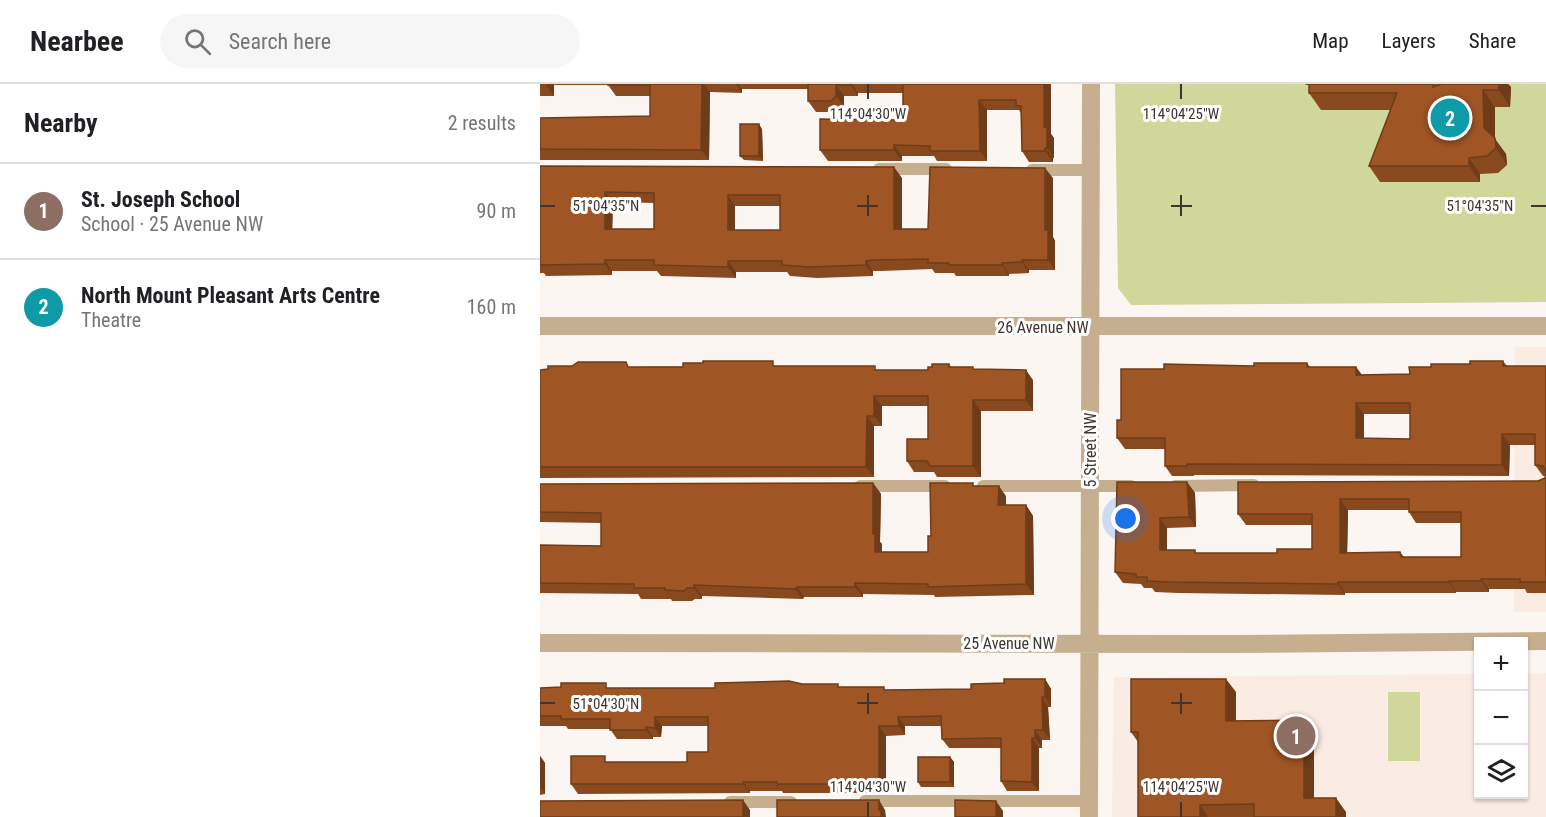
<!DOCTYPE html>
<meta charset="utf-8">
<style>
body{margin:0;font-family:"Roboto Condensed",sans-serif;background:#f6f6f6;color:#202124}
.controls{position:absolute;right:18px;bottom:18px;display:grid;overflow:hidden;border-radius:0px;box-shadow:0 2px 4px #0004}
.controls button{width:54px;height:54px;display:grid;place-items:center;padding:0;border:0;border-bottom:2px solid #e0e0e0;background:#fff;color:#202124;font:30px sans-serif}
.you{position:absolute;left:586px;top:435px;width:21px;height:21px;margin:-15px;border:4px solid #fff;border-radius:50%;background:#1a73e8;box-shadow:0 0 0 9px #1a73e833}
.badge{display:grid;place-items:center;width:39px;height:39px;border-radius:50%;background:#0b8043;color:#fff;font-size:20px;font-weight:700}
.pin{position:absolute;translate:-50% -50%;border:3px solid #fff;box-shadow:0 2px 6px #0006}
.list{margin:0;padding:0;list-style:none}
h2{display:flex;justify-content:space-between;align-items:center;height:78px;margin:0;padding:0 24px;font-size:26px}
h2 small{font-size:20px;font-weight:400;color:#757577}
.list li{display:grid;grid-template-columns:39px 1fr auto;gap:18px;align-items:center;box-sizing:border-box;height:96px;padding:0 24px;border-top:2px solid #e0e0e0}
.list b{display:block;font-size:22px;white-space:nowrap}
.list p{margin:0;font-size:20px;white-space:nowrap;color:#757577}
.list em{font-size:20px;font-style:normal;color:#757577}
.icon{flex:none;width:33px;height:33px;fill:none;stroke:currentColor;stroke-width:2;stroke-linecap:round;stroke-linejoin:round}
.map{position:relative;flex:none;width:1006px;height:733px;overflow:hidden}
header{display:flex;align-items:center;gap:36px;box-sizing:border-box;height:84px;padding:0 30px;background:#fff;border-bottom:2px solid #e0e0e0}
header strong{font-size:28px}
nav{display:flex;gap:33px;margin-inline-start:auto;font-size:21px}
.search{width:420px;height:54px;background:#f6f6f6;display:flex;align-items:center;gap:15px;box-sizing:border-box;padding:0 21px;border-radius:33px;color:#757577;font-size:22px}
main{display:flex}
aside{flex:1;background:#fff}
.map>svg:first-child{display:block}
.built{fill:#faebe3}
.green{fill:#cfd79b}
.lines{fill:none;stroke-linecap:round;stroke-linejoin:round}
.lane{stroke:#c6af8e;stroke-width:12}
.street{stroke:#c6af8e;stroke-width:18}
.wall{fill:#89491f;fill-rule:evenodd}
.shaded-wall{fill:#6f3c19}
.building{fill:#9f5524;stroke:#6f3c19;stroke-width:1.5;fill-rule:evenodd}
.ticks{fill:none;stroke:#40342e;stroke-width:2}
.labels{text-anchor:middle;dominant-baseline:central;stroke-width:6;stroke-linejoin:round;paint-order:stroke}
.street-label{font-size:16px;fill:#40342e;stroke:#fff}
.ticks-label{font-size:15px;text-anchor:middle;fill:#40342e;stroke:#fff;stroke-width:6;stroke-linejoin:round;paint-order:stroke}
</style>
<header>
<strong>Nearbee</strong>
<div class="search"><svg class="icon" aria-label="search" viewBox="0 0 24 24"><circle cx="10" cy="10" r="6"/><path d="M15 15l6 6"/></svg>Search here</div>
<nav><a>Map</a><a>Layers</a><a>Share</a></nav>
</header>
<main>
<aside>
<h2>Nearby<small>2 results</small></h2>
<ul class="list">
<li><span class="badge" style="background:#8d6e63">1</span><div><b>St. Joseph School</b><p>School · 25 Avenue NW</p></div><em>90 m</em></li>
<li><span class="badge" style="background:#0f9aa8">2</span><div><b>North Mount Pleasant Arts Centre</b><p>Theatre</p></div><em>160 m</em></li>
</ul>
</aside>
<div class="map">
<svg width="1006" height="733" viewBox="0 0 1006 733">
<rect width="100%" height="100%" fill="#fcf6f3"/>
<path class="built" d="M 975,263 L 1006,263 L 1006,528 L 974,528 Z
M 1006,589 L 1006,733 L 572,733 L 574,593 L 938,590 L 939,710 L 984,710 L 984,590 Z"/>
<path class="green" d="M 575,0 L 1006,0 L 1006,218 L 591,221 L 578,204 Z
M 848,608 L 880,608 L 880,677 L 848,677 Z"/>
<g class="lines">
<path class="lane" d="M 339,85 L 406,85
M 492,86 L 551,86
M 320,402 L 405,402
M 443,402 L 591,402
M 635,402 L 714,401
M 325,717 L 549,717
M 190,718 L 251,718"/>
<path class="street" d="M 0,242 L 1006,242
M 0,559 L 693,560 L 1006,557
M 549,733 L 551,0"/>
</g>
<path class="wall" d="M 0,0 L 511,0 L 511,50 L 514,54 L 514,74 L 513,74 L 513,78 L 489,78 L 482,67 L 481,29 L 479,26 L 447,26 L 447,77 L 397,77 L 394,72 L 362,72 L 362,77 L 288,77 L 280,66 L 363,36 L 363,9 L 318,9 L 318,12 L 304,12 L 304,22 L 298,28 L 276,28 L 268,17 L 268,5 L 202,5 L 202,9 L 170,8 L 169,76 L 0,76 L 0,34 L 110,32 L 110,12 L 76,12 L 68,1 L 14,1 L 14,12 L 0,12 Z
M 765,0 L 968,0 L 971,3 L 970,23 L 955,23 L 955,55 L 966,70 L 967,81 L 958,89 L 940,90 L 940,98 L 840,98 L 829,82 L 851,26 L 781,26 L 769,9 L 769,1 L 766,1 Z
M 222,45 L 223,77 L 204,76 L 200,72 Z
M 0,82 L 362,94 L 362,145 L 388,145 L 513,94 L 513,153 L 515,157 L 515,186 L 489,186 L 489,189 L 469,190 L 469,192 L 416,192 L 414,189 L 395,189 L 392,185 L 342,187 L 333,187 L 333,192 L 277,194 L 250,192 L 247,188 L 196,188 L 196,194 L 121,192 L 117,187 L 72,187 L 72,191 L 6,192 L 4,189 L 0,189 ZM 73,118 L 114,119 L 114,145 L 72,145 ZM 195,122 L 240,122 L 240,146 L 195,146 Z
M 963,277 L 967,282 L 1006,282 L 1006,509 L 987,509 L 985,505 L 949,505 L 949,508 L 916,508 L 916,509 L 805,509 L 805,511 L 638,509 L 615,508 L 612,504 L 604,504 L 601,500 L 583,499 L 575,488 L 647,398 L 655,409 L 656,443 L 627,444 L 627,466 L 657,469 L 737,469 L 772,465 L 772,441 L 706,441 L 698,430 L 698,398 L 998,397 L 1005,394 L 1006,392 L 1003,392 L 995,381 L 995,361 L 970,361 L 969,392 L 654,391 L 654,392 L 632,392 L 625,382 L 625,365 L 585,365 L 577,354 L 581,336 L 624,285 L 714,282 L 767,279 L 770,283 L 816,283 L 822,291 L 870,290 L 891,283 ZM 824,330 L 870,330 L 870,355 L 824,354 ZM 808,426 L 869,426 L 869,428 L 876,439 L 921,439 L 921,473 L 864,473 L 860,468 L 807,469 Z
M 409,280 L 411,283 L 435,285 L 493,296 L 493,327 L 441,327 L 441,393 L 397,393 L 394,388 L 374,388 L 367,377 L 388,355 L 388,322 L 342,322 L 342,342 L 334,342 L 334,393 L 0,394 L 0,286 L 32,282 L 90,283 L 236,282 L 338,286 L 388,286 L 392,283 Z
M 333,399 L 341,410 L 340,458 L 342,460 L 342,468 L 388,468 L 391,452 L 435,402 L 466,412 L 466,421 L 486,421 L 493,432 L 494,511 L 395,513 L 394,511 L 323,510 L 323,513 L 264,513 L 263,515 L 162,512 L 162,515 L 155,515 L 152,517 L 132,517 L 131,515 L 101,515 L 98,510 L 0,509 L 0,461 L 61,462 L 61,439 L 0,438 L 0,400 Z
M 505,595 L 511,605 L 511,623 L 508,623 L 510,656 L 502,656 L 502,664 L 499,664 L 499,707 L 467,707 L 461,697 L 461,664 L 409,664 L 402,655 L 402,642 L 365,642 L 365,651 L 346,652 L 346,709 L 243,709 L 242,707 L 210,707 L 210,709 L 38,710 L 31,700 L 70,678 L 147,678 L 168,668 L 168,642 L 122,642 L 121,653 L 113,653 L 113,655 L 77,655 L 70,645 L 28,645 L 26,642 L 0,642 L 0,604 L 175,604 L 262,600 L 300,603 L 346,606 L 431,605 L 464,599 Z
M 696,608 L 696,637 L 764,636 L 774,650 L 774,714 L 806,728 L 806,733 L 598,733 L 598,658 L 591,648 Z
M 0,672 L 5,679 L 5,710 L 0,711 Z
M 410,673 L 414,678 L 414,703 L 381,703 L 378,698 Z"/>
<path class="shaded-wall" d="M 6,0 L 13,0 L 14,1 L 14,12 L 6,1 Z
M 162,0 L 164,0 L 170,8 L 169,76 L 161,66 Z
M 196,0 L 198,0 L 202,5 L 202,9 Z
M 310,0 L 312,0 L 318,9 L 318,12 Z
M 504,0 L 511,0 L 511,50 L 514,54 L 514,74 L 507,64 L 504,43 Z
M 959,0 L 968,0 L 971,3 L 970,23 L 959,6 Z
M 296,1 L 304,12 L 304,22 L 296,12 Z
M 943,6 L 955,23 L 955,55 L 966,70 L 967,81 L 956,64 L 944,44 Z
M 439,16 L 447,26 L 447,77 L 440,67 Z
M 219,40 L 222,45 L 223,77 L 219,72 Z
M 354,61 L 362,72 L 362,77 L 354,66 Z
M 505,64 L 513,74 L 513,78 L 505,67 Z
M 929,74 L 940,90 L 940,98 L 929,82 Z
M 354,83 L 362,94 L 362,156 L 354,145 Z
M 505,84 L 513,94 L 513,153 L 515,157 L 515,186 L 508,176 L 505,146 Z
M 65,108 L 73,118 L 72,156 L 65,145 Z
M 188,111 L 195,122 L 195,157 L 188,146 Z
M 65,176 L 72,187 L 72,191 L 65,180 Z
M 482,176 L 489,186 L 489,189 L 482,178 Z
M 188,177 L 196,188 L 196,194 L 188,183 Z
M 326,177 L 333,187 L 333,192 L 326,181 Z
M 462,179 L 469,190 L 469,192 L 462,181 Z
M 816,283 L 824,294 L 816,291 Z
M 486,286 L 493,296 L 493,327 L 486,316 Z
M 334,312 L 342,322 L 342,342 L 334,332 Z
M 433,316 L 441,327 L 441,393 L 433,382 Z
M 816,319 L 824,330 L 824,365 L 816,354 Z
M 327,332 L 334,342 L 334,393 L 326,383 Z
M 962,350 L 970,361 L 969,392 L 962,381 Z
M 647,398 L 655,409 L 656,443 L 649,433 Z
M 333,399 L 341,410 L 340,458 L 342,460 L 342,478 L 335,468 L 333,450 Z
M 459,402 L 466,412 L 466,432 L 458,421 Z
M 800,415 L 808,426 L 807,480 L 800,469 Z
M 486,421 L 493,432 L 494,511 L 486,500 Z
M 620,434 L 627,444 L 627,476 L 620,466 Z
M 941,495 L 949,505 L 949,508 L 941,497 Z
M 909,497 L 916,508 L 916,509 L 909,498 Z
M 798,498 L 805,509 L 805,511 L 798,500 Z
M 315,499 L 323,510 L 323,513 L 315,503 Z
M 154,501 L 162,512 L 162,515 L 154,504 Z
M 257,503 L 264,513 L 263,515 L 255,505 Z
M 505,595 L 511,605 L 511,623 L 505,613 Z
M 686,595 L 696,608 L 696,651 L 686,637 Z
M 502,613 L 508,623 L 510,656 L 503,646 Z
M 115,633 L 122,642 L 121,653 L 115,644 Z
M 358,633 L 365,642 L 365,651 L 359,642 Z
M 764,636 L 774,650 L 774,728 L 764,714 Z
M 339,642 L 346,652 L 346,709 L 339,700 Z
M 106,643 L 113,653 L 113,655 L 106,646 Z
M 495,646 L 502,656 L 502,664 L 495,654 Z
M 492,654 L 499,664 L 499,707 L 492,698 Z
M 0,672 L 5,679 L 5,710 L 0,703 Z
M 410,673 L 414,678 L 414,703 L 410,698 Z
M 203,698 L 210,707 L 210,709 L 203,700 Z
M 796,714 L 806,728 L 806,733 L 796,733 Z
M 203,716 L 210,726 L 210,733 L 203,733 Z
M 339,716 L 345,726 L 346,733 L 341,733 L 339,726 Z
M 456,717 L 463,727 L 463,733 L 456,733 Z
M 660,721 L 668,733 L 660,733 Z"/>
<path class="building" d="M 68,0 L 162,0 L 161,66 L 0,65 L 0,34 L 110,32 L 110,1 L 68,1 Z
M 268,0 L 310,0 L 310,1 L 296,1 L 296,12 L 291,17 L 268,17 Z
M 363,0 L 504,0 L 504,43 L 507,43 L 507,64 L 505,64 L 505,67 L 482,67 L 481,22 L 476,22 L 476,16 L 439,16 L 440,67 L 390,67 L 390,62 L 354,61 L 354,66 L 280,66 L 280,35 L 363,36 Z
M 769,0 L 893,0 L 893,3 L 902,0 L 959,0 L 959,6 L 943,6 L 944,44 L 955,54 L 956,64 L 947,72 L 929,74 L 929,82 L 829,82 L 857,9 L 769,9 Z
M 200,40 L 219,40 L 219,72 L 200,72 Z
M 0,82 L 354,83 L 354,145 L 388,145 L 390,83 L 505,84 L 505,146 L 508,146 L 508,176 L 482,176 L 482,178 L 462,179 L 462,181 L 409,181 L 409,179 L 388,179 L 388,175 L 335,176 L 326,177 L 326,181 L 270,183 L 242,181 L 242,177 L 188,177 L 188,183 L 114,181 L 114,176 L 65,176 L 65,180 L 0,181 ZM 65,108 L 114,109 L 114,145 L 65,145 ZM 188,111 L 240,111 L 240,146 L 188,146 Z
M 163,277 L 233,277 L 233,282 L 335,282 L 335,286 L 388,286 L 388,283 L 392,283 L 392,280 L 409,280 L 409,283 L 433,283 L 433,285 L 486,286 L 486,316 L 433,316 L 433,382 L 390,382 L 387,377 L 367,377 L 367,355 L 388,355 L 388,312 L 334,312 L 334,332 L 327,332 L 326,383 L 0,383 L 0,286 L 8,285 L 8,282 L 32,282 L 38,278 L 86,278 L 88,283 L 143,283 L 143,279 L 163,279 Z
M 930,277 L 963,277 L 963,282 L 1006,282 L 1006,388 L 1003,382 L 995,381 L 995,350 L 962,350 L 962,381 L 647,380 L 647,382 L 625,382 L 625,354 L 577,354 L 577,336 L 581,336 L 581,285 L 624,285 L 624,280 L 714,282 L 714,279 L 767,279 L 767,283 L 816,283 L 816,291 L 870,290 L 869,283 L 891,283 L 891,280 L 930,280 ZM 816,319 L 870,319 L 870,355 L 816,354 Z
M 1006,390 L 1006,498 L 980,498 L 980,495 L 941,495 L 941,497 L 909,497 L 909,498 L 798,498 L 798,500 L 630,498 L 607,497 L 607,493 L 596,493 L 596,490 L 575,488 L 577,398 L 647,398 L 649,433 L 620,434 L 620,466 L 655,466 L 655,469 L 737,469 L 737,465 L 772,465 L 772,430 L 698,430 L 698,398 L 998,397 L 1005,394 ZM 800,415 L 869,415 L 869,428 L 921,428 L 921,473 L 861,473 L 860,468 L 800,469 Z
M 333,399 L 333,450 L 335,450 L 335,468 L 388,468 L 388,452 L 391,452 L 390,399 L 433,399 L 433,402 L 459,402 L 458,421 L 486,421 L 486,500 L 388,503 L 388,500 L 315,499 L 315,503 L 257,503 L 255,505 L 154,501 L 154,504 L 147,504 L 144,507 L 125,506 L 125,504 L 94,504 L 94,500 L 0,499 L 0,461 L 61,462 L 61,429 L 0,428 L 0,400 Z
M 464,595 L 505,595 L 505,613 L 502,613 L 503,646 L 495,646 L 495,654 L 492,654 L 492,698 L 461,697 L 461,654 L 402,655 L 401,632 L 358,633 L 359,642 L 339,642 L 339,700 L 237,700 L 237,698 L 203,698 L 203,700 L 31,700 L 31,672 L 65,672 L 65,678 L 147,678 L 147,668 L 168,668 L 168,633 L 115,633 L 115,644 L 106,643 L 106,646 L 70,646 L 70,635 L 21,635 L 21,632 L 0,632 L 0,604 L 21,603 L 21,599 L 66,599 L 66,604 L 175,604 L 175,599 L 249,597 L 262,600 L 298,600 L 298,603 L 344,603 L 344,606 L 431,605 L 431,600 L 464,599 Z
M 591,595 L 686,595 L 686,637 L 764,636 L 764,714 L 796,714 L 796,733 L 714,733 L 714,720 L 660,721 L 660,733 L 598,733 L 598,648 L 591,648 Z
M 378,673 L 410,673 L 410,698 L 378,698 Z
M 203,716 L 203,733 L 0,733 L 0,717 Z
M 237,716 L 339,716 L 339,726 L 341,726 L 341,733 L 237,733 Z
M 415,716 L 456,717 L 456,733 L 415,733 Z"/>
<path class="ticks" d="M 328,0 L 328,15M 641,0 L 641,15M 328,111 L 328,132M 641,111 L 641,132M 0,122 L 15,122M 317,122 L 338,122M 631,122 L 652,122M 991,122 L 1006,122M 328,609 L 328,630M 641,609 L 641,630M 0,619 L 15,619M 317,619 L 338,619M 631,619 L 652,619M 328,718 L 328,733M 641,718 L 641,733"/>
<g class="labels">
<g class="street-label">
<text x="503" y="243">26 Avenue NW</text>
<text transform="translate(550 366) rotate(-90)">5 Street NW</text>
<text x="469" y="559">25 Avenue NW</text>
</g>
</g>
<g class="ticks-label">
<text x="328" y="35">114°04'30"W</text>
<text x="641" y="35">114°04'25"W</text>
<text x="66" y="127">51°04'35"N</text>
<text x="940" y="127">51°04'35"N</text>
<text x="66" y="625">51°04'30"N</text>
<text x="328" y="708">114°04'30"W</text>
<text x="641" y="708">114°04'25"W</text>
</g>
</svg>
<div class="controls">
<button>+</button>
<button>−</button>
<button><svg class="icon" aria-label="layers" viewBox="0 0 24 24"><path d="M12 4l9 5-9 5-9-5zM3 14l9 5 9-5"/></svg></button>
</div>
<div class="you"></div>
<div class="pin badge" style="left:756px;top:652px;background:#8d6e63">1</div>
<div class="pin badge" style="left:910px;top:34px;background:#0f9aa8">2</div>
</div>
</main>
